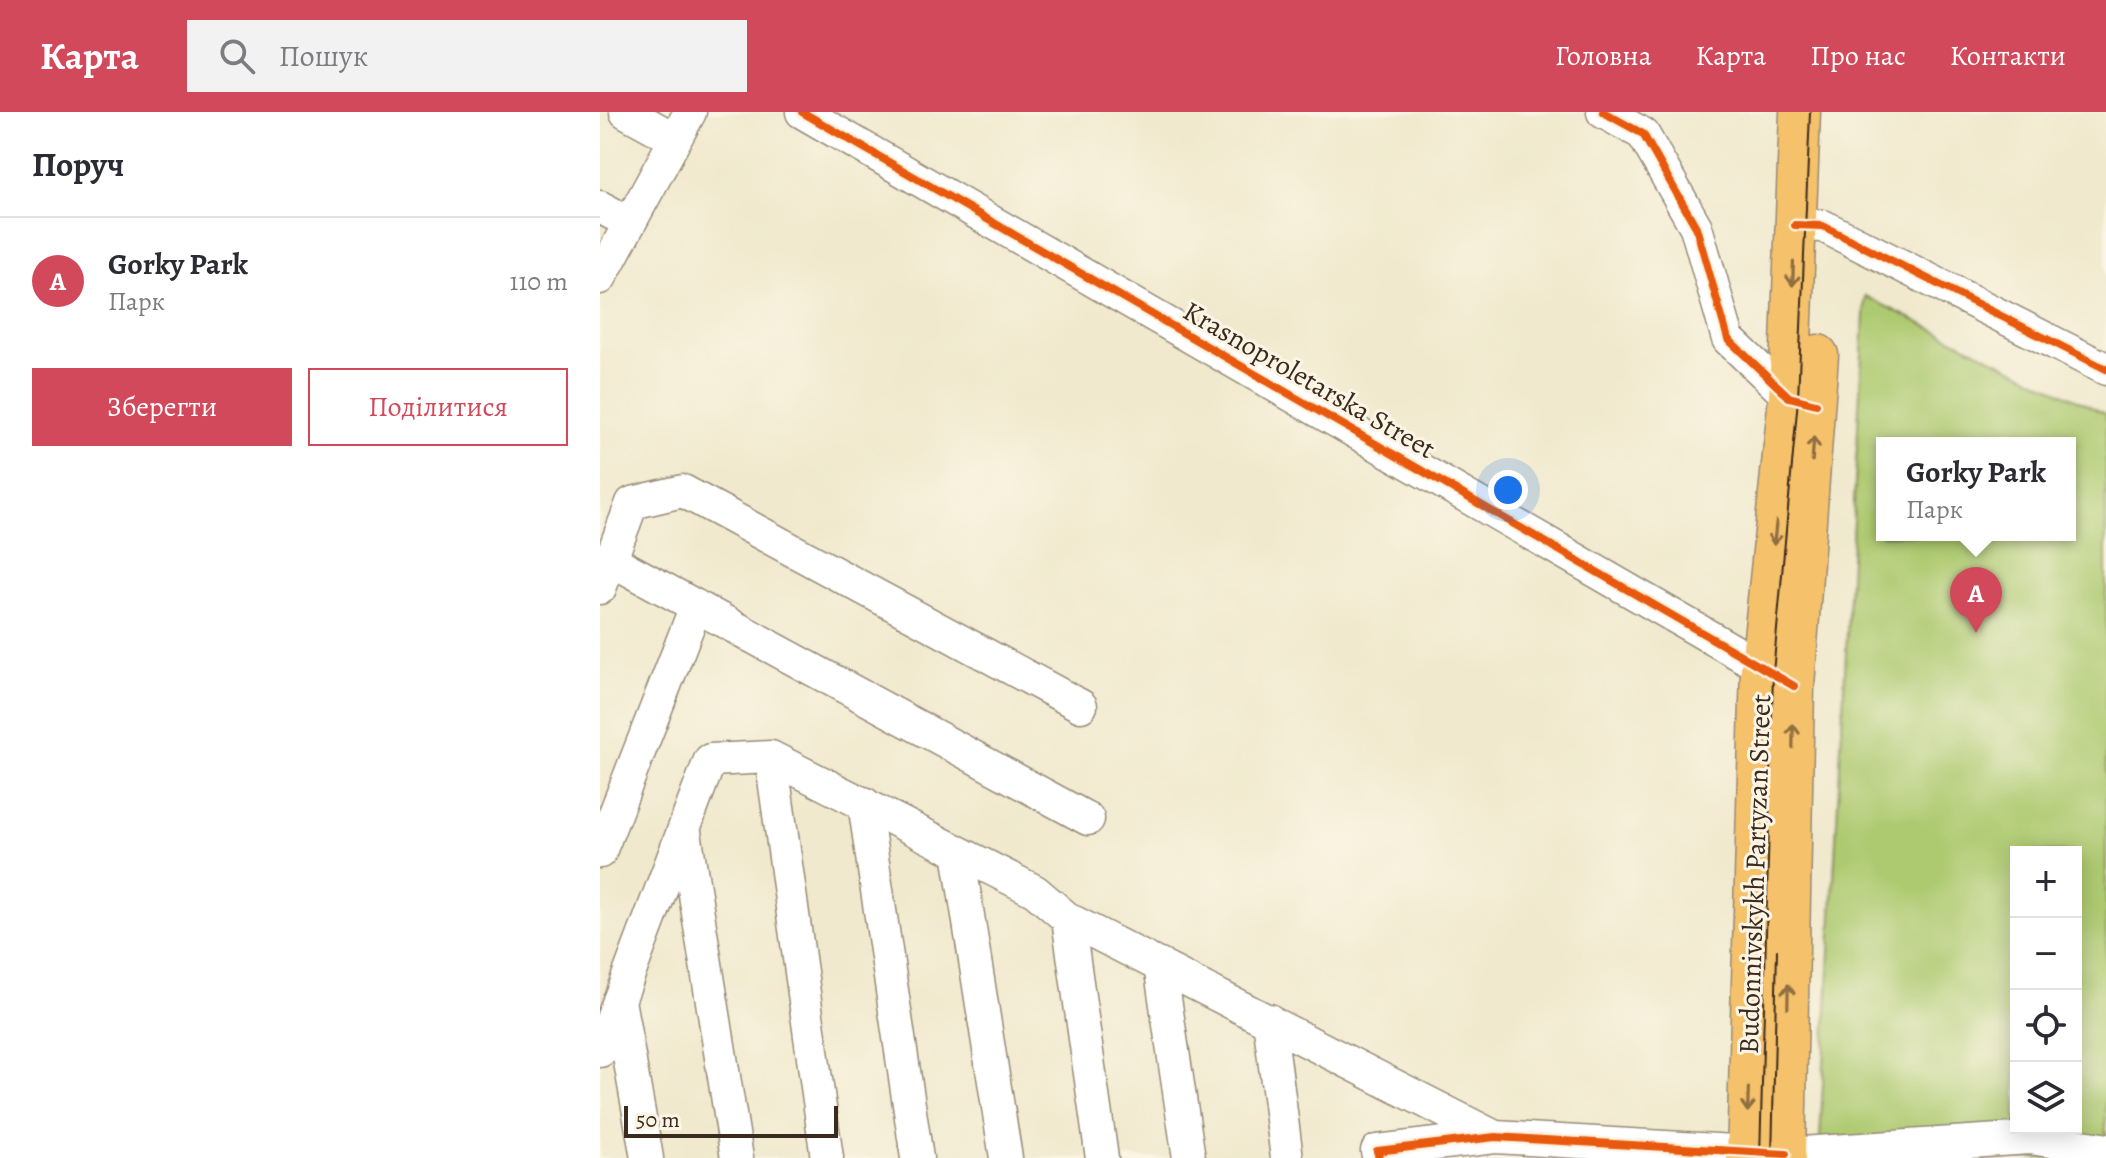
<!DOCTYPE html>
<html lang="uk">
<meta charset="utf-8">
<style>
body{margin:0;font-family:Alegreya,serif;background:#f2f2f3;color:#2b2b33}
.controls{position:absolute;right:24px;bottom:24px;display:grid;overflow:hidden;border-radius:0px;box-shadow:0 4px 20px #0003}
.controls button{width:72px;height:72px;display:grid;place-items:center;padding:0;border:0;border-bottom:2px solid #e1e1e2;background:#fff;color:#2b2b33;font:40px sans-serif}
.scale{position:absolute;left:24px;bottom:20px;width:214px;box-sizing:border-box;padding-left:8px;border:4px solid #3b2a1e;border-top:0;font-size:22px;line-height:28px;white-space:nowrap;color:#3b2a1e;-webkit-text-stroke:6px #fcf5e5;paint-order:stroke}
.you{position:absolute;left:908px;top:378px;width:28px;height:28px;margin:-20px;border:6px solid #fff;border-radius:50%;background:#1a73e8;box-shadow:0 0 0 12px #1a73e833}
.badge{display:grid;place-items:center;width:52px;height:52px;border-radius:50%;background:#d1495b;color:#fff;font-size:26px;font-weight:700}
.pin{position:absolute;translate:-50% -66px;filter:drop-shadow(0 2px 4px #0008)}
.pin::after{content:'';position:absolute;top:42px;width:28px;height:24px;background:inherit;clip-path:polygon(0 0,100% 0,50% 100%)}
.popup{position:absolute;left:1276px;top:325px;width:200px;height:104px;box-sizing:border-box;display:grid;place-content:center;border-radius:0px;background:#fff;filter:drop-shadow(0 2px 6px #0005);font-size:26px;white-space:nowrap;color:#7c7c81}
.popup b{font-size:30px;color:#2b2b33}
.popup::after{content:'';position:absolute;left:50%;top:100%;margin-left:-16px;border:16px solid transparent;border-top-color:#fff}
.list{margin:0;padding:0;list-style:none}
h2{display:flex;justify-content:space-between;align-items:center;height:104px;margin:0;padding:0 32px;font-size:34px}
h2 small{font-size:26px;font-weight:400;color:#7c7c81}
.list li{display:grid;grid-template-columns:52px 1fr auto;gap:24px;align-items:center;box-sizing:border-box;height:128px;padding:0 32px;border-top:2px solid #e1e1e2}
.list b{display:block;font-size:30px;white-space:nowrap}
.list p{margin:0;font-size:26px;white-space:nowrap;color:#7c7c81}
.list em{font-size:26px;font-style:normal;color:#7c7c81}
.actions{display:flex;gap:16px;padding:24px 32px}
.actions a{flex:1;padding:18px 0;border:2px solid #d1495b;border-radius:0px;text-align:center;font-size:28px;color:#d1495b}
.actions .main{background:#d1495b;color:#fff}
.icon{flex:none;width:44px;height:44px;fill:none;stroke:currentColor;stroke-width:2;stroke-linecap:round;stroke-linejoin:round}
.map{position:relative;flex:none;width:1506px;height:1046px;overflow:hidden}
header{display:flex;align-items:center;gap:48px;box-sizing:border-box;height:112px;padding:0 40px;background:#d1495b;color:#fff}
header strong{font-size:38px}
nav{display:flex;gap:44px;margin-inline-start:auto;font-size:28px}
.search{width:560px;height:72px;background:#f2f2f3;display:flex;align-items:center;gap:20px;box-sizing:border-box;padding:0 28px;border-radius:0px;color:#7c7c81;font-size:30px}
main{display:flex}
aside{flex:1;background:#fff}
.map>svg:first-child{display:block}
.green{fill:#aeca71;stroke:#747a48;stroke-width:2;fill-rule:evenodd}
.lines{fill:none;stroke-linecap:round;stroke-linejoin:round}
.minor-casing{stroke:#968a76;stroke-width:35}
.major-casing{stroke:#968a76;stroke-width:43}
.minor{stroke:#fff;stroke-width:32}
.major{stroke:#f5c16b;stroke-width:40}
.tram{stroke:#3b2a1e;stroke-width:2}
.cycleway-casing{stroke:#fcf5e5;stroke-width:13}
.cycleway{stroke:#e8590c;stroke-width:8}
.oneway{stroke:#8f6e41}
.labels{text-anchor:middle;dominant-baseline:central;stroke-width:6;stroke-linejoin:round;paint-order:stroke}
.street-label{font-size:28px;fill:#3b2a1e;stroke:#fcf5e5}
</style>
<header>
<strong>Карта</strong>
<div class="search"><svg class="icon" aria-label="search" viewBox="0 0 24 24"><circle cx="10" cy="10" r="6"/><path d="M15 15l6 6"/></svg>Пошук</div>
<nav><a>Головна</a><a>Карта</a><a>Про нас</a><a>Контакти</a></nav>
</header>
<main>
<aside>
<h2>Поруч<small></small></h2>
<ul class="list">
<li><span class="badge">A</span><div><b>Gorky Park</b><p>Парк</p></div><em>110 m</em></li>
</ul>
<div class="actions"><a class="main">Зберегти</a><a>Поділитися</a></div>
</aside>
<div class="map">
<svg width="1506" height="1046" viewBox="0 0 1506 1046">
<rect width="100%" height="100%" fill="#fcf5e5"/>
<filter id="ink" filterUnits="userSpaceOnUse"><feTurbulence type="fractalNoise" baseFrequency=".0125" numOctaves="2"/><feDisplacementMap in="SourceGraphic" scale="16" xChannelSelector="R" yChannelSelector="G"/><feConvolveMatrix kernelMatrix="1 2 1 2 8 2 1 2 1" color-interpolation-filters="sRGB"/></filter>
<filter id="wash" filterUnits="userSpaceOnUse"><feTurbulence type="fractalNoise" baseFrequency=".006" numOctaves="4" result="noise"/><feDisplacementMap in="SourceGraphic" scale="32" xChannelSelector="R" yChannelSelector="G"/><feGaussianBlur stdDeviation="1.8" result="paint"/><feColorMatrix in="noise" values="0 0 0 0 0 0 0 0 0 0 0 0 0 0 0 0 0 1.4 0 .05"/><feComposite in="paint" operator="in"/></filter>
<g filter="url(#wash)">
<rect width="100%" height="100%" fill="#f0e9cd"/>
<path class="green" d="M 1265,184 L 1506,302 L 1506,1046 L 1219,1046 ZM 1282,331 L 1470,331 L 1470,423 L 1282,423 ZM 1416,740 L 1476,740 L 1476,1016 L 1416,1016 Z"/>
</g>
<g filter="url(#ink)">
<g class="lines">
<g class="minor-casing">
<path id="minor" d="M 26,0 L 75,27
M 202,0 L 1179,565
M 1003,0 L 1043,22 L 1096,115 L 1128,227 L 1189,285 L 1204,289
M 0,95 L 30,111
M 1195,113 L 1223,114 L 1506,257
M 0,166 L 90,0
M 11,448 L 488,707
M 0,476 L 32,391 L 83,379 L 481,594
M 171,645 L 227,1046
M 264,691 L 317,1046
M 85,720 L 137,1046
M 0,740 L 96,494
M 358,740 L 406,1046
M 468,807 L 502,1046
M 560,853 L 589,1046
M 19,888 L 47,1046
M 669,908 L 687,1046
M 0,939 L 110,648 L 171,645 L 435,779 L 468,807 L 895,1025
M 779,1046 L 777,1039 L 895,1025 L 1186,1042 L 1430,1026 L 1502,1037 L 1506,1039"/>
</g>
<g class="major-casing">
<path id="major" d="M 1147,1046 L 1161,555 L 1189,285 L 1200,0
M 1185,1046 L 1194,574 L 1218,243"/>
</g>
<use href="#minor" class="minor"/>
<use href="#major" class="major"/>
<path class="tram" d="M 1160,1046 L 1173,561 L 1198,287 L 1210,0
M 1172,1046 L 1177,838"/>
<g class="cycleway-casing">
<path id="cycleway" d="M 202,0 L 1194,574
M 1003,0 L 1043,22 L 1096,115 L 1128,227 L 1189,285 L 1216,292
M 1195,113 L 1223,114 L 1506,257
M 779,1046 L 777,1039 L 895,1025 L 1186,1042"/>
</g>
<use href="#cycleway" class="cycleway"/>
</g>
<defs><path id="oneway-shaft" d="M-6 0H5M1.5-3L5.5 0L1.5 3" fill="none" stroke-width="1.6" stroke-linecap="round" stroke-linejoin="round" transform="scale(2)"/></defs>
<g class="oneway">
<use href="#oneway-shaft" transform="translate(1193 162) rotate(92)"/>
<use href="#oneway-shaft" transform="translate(1213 337) rotate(-86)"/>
<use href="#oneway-shaft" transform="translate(1175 421) rotate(96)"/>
<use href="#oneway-shaft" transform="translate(1193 624) rotate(-89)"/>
<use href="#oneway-shaft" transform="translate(1188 884) rotate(-89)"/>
<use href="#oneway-shaft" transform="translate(1148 988) rotate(92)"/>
</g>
</g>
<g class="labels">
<g class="street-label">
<text transform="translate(709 268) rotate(30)">Krasnoproletarska Street</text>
<text transform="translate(1155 762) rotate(-88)">Budonnivskykh Partyzan Street</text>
</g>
</g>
</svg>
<div class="controls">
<button>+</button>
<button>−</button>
<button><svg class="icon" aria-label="locate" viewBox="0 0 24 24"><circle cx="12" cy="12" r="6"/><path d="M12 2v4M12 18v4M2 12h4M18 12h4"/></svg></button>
<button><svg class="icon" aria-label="layers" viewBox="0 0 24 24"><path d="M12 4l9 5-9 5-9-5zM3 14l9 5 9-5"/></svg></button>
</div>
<div class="scale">50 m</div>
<div class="you"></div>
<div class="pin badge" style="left:1376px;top:521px">A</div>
<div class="popup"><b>Gorky Park</b>Парк</div>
</div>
</main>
